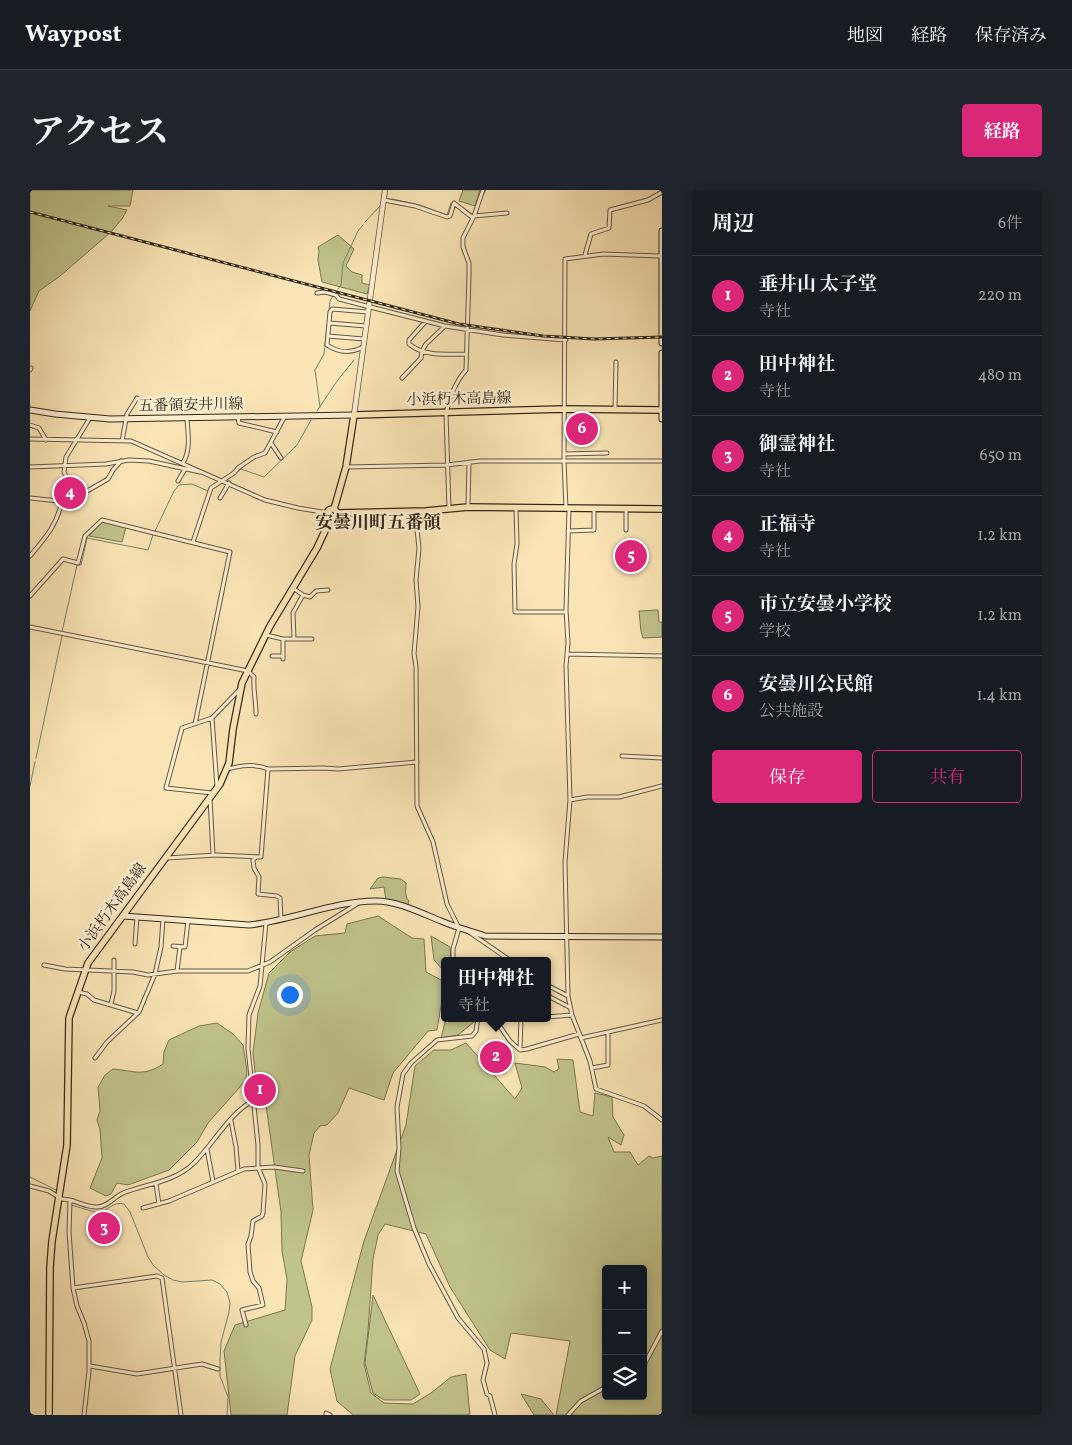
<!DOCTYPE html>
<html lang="ja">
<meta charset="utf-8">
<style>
body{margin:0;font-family:Vollkorn,"Noto Serif JP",serif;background:#20242c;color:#f1f3f6}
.controls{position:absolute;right:15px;bottom:15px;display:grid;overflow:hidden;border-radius:5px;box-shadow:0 2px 12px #0003}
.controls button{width:45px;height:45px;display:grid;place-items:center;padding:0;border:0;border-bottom:1px solid #363941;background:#171b24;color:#f1f3f6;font:25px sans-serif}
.you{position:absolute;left:259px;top:804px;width:18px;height:18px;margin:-12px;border:4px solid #fff;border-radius:50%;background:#1a73e8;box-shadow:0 0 0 8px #1a73e833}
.badge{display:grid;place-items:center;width:32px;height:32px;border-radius:50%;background:#db2777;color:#fff;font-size:16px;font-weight:700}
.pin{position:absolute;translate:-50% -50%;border:2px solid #fff;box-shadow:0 1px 5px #0006}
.popup{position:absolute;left:411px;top:767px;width:110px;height:65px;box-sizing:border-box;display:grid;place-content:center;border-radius:5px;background:#171b24;filter:drop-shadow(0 1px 4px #0005);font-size:16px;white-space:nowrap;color:#9ea1a6}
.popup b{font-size:19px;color:#f1f3f6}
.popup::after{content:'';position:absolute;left:50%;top:100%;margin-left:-10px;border:10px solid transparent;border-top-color:#171b24}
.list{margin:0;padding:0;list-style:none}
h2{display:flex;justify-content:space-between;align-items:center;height:65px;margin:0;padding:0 20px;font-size:21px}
h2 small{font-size:16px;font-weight:400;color:#9ea1a6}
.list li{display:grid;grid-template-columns:32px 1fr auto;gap:15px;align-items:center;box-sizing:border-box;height:80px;padding:0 20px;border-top:1px solid #363941}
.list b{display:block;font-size:19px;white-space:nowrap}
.list p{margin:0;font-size:16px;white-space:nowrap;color:#9ea1a6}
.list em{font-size:16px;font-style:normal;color:#9ea1a6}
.actions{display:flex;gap:10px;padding:15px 20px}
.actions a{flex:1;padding:11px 0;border:1px solid #db2777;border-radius:5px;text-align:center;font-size:18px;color:#db2777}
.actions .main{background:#db2777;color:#fff}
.icon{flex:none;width:28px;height:28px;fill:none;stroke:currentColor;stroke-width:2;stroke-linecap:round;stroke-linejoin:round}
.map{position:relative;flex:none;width:632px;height:1225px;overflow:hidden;border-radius:5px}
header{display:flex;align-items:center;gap:30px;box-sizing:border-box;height:70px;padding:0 25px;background:#171b24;border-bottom:1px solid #363941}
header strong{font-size:24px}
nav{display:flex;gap:28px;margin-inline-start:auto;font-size:18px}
.intro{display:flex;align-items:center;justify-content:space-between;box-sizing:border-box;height:120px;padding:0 30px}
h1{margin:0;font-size:35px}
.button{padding:12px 22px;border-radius:5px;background:#db2777;color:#fff;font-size:18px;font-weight:700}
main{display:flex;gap:30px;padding:0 30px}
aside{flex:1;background:#171b24;border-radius:5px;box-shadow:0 2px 12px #0003}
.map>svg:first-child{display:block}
.green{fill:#c1c38c;stroke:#7a7654;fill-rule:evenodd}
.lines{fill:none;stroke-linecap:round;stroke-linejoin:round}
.stream{stroke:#748370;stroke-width:1}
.minor-casing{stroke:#655742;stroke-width:5}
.tertiary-casing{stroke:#655742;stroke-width:6}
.secondary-casing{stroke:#33281b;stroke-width:7}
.primary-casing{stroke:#33281b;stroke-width:8}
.minor{stroke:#fceed0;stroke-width:3}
.tertiary{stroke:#fceed0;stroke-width:4.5}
.secondary{stroke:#fceed0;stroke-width:5}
.primary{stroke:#fae5b6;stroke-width:5.5}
.rail-casing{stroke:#33281b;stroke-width:3}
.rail{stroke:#fceed0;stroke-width:1;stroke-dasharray:4;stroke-linecap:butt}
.labels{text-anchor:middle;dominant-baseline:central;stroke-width:5;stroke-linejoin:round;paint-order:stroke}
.street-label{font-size:15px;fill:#33281b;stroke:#fceed0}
.quarter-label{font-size:18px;font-weight:bold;fill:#33281b;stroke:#fceed0}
</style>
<header>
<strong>Waypost</strong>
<nav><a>地図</a><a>経路</a><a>保存済み</a></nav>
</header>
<div class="intro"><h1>アクセス</h1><a class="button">経路</a></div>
<main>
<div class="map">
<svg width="632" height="1225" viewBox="0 0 632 1225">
<rect width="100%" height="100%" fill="#fae5b6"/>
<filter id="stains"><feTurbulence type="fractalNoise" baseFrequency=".004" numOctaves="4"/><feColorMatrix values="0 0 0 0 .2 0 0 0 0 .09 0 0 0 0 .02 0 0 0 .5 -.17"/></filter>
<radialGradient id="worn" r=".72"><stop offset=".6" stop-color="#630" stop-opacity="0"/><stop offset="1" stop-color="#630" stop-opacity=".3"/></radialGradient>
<path class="green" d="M 0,0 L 103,0 L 100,16 L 78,16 L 97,20 L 92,29 L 81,42 L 30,86 L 9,101 L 0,121 Z
M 433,0 L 450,0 L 445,16 L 429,11 Z
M 308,45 L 324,59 L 316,76 L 322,82 L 332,85 L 332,93 L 340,95 L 337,104 L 292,92 L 288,70 L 289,61 L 288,57 Z
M 72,331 L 96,337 L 92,352 L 59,346 Z
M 628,420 L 629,432 L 632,432 L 632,447 L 613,448 L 611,441 L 609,421 Z
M 353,687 L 371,689 L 376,693 C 376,700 374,706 379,711 L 378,716 L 356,710 L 354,697 L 340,699 L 348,688 Z
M 348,726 L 382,748 L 394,749 L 396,782 L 415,792 L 407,840 L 398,841 L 363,883 L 354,910 L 319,898 L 308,923 L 297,935 L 290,936 L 284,943 L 279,965 L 283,1020 L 271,1071 L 282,1117 L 282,1130 L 265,1166 L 257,1225 L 201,1225 L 194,1161 L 205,1135 L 255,1120 L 257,1089 L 252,1061 L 251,1022 L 235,908 L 228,908 L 223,863 L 228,823 L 239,783 L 260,762 L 285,746 L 315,743 L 317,734 Z
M 401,746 L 420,757 L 421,771 L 415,771 L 415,782 L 404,770 Z
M 416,828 L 445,828 L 444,832 L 428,845 L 411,848 Z
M 187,833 L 203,844 L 213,855 L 217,880 L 216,890 L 178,933 L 167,952 L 139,980 L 98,995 L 87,993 L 81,1004 L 76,1006 L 60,998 L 72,968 L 70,939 L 67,930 L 70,921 L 68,897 L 75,885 L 83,879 C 105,881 113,887 133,874 L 134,862 L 139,850 L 169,836 Z
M 436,853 L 485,909 L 492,898 L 485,873 L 515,877 L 524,882 L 529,879 L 527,869 L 543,870 L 550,922 L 563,926 L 565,903 L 582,907 L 583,927 L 594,945 L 591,955 L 578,947 L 584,962 L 600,962 L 608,975 L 619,966 L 623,968 L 632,966 L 632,1225 L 526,1225 L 540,1151 L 481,1143 L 475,1169 L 460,1160 L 420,1097 L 396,1044 L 355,1034 L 348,1045 L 343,1069 L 338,1141 L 334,1174 L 341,1203 L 354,1213 L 383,1214 L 401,1203 L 421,1187 L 436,1184 L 440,1225 L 323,1225 L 307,1211 L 300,1179 L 334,1051 L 376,935 L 385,876 L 404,860 L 421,860 ZM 576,1079 L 613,1079 L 613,1206 L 576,1206 Z
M 343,1105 L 390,1204 L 381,1210 L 354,1210 L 343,1203 L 335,1173 Z
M 491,1204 L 511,1209 L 524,1225 L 504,1225 Z"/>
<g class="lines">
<path class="stream" d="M 362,9 L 390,15 L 417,25 L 421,13
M 451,9 L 456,0
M 429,15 L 442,24
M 335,32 L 350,16
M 308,99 L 311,95 L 313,73 L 328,41 L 333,35
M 299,121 L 300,111 L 303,106
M 290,217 L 285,180 L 294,164 L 297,135
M 287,221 L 307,191 L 324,170
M 206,283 L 211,279 L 234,287 L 267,255 L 281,230
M 125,341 L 144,301 L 149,295 L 162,294 L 178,301
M 32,442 L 47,375 L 51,375 L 57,348 L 118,360 L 123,345
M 6,568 L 32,446
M 0,596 L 5,572
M 0,987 L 26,1000
M 41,1015 L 68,1023 C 78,1021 83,1011 94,1014 L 100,1022 L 118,1067 L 123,1075 L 134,1085 L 143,1090 L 152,1092 L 182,1090 L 190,1094 L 197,1102 L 200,1113 L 199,1122 L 191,1152 L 190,1169 L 190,1186 L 198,1207 L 197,1225"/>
<g class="minor-casing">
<path id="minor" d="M 354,10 L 385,16 L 417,27 L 420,26 L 424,13 L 443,28
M 444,26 L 477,23
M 555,65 L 561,44 L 579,38 L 580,20 L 618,10 L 632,2
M 287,103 L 295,102 L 306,105 L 309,109 L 415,136 L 473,145 L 536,150
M 396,131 L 379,150 L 379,154 C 395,167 416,164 436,164
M 299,133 L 336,136
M 298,146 L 334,149
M 333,157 C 320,164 309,163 297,155 L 300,122 L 302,119 L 338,122
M 0,180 L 1,178
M 372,188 L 391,168 L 392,161 L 396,154 L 414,137
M 585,219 L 586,172
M 208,227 L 209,233 L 247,242
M 0,235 L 9,238 L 16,250
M 0,249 L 101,251 L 235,310 L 268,318 L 298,323
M 92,251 L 97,224 L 107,208
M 241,253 L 251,268
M 534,264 L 577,263
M 153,273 C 161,260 158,243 157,229
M 0,277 L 76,274 L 99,270 L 119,271 L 170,282
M 316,277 L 417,275 L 450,271 L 632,271
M 148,291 L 155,279
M 0,308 L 38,312 L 78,289 L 83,280 L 91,271
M 190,308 L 199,293
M 34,312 L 38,290 L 34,282 L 36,267 L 60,228
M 438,317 L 439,272
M 486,318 L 487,354 L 484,374 L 485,422 L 536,422
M 536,318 L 534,271 L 535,69 L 573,64 L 631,66
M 419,319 L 416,223 C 419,209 426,191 436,180 L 439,86 L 439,73 L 433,57 L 433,48 L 444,26 L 453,0
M 539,319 L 536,420 L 538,453 L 536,476 L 540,610 L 535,672 L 538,806 L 542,825 L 560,871 L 566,899 L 614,916 L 632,930
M 385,321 L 389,358 L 386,390 L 388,417 L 384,464 L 386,476 L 387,616 L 403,652 L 417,714 L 429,738 L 423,759 L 423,771
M 596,340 L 596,320
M 538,341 L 564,340 L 564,319
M 163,352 L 181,298 L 204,283 L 208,278 L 224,267 L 235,263 L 255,226
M 0,366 C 16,347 26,336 32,312
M 263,398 L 273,405 L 280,407 L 286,401 L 298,400
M 0,406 L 33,369 L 48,373 L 55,346 L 72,330 L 200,362 L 165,534
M 0,437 L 218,481 L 224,487 C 223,500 226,511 226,524
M 236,445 L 253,449 L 282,449
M 264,449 L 263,423 L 273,405
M 537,464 L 632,466
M 242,466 L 253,466
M 253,469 L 253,449
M 182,528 L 187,597
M 592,566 L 632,568
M 197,579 C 210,576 225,573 238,579 L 294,578 L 308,579 L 387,572
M 182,603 L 136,598 L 152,538 L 182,528 L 210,499
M 180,608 L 183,665
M 540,610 L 557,607 L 589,607 L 632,596
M 226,667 L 223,670 L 224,678 L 229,687 L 228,704 L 247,706 L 250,708 L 251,729
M 137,668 L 186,665 L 231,667 L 238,579
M 439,742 L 481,771
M 105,754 L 107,727
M 143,756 L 155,757 L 158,731
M 14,775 L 35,779 L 103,782 L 118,785 L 147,781 L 218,781 L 240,772 L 285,740 L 327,714
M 147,781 L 150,757
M 517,795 L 538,806
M 517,801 L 520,807 L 539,817
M 48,802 L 57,804 L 64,810 L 108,823
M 81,814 L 84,801 L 84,770
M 517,827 L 541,825
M 448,828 L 446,841 L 442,846 L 407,850 L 381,873 L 373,884 L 367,917 L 369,958 L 367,981 L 384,1038 L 399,1074 L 428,1128 L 454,1159 L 457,1173 L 453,1190 L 457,1204 L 460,1206 L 465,1225
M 464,828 L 480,851 L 490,860 L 497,859 L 549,844
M 551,848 L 632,830
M 490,860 L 491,828
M 65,868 L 77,852 L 109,822 L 125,784 L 131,757 L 133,729
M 562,878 L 578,875 L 578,842
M 201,931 L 206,957 L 208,981
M 177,959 L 183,992
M 126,994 L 129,1014
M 0,996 L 19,1001 L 32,1009 L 40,1010 L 39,1042 L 43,1098 L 47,1116 L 54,1133 L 59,1151 L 59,1181 L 54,1225
M 40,1010 C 48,1012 57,1017 66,1017 C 76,1018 84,1007 93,1003 C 116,994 144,992 163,974 C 184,954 198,924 224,910
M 113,1018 L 139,1011 L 214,979 L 244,977 L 273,981
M 43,1098 L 127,1086 L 132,1088 L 151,1225
M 216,1135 L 212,1120 L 233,1115 L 229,1098 L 223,1091 L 220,1082 L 218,1054 L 221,1046 L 223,1031 L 232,1026 L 233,1023 L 235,994 L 228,977 L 228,955 L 218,858 L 219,825 L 230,796 L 236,733
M 60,1176 L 107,1184 L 172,1174 L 188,1179
M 613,1177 L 632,1141
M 296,1225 L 296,1223 L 300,1225
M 538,1225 L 551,1211 L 576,1197"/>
</g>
<g class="tertiary-casing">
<path id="tertiary" d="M 324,225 L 355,0"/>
</g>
<g class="secondary-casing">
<path id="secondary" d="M 632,41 L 632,153
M 632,163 L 632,229
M 0,220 L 25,224 L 80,229 L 324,225
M 93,726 L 219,735 C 261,731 303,711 346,711 C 368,711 391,723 411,731 C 425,737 440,741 455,746 L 632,747"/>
</g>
<g class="primary-casing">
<path id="primary" d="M 304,319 L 316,277 L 324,225 L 534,219 L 632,220
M297 324a5 5 0 1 1 10 0a5 5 0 1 1-10 0Z
M 307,323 L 396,321 L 438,317 L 632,319
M 19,1225 L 20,1077 L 22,1051 L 37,955 L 39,828 L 58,773 L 190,594 L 199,573 L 203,539 L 212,493 L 240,436 L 287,358 L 301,328"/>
</g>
<use href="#minor" class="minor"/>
<use href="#tertiary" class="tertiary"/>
<use href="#secondary" class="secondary"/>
<use href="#primary" class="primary"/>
<g class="rail-casing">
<path id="rail" d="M 0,22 L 429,134 L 513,146 L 564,149 L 632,147"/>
</g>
<use href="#rail" class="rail"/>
</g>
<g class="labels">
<g class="street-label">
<text transform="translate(429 210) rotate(-1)">小浜朽木高島線</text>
<text transform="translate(161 216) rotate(-1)">五番領安井川線</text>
<text transform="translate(83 718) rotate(-54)">小浜朽木高島線</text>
</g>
<g class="quarter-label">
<text x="348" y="333">安曇川町五番領</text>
</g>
</g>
<rect width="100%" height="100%" filter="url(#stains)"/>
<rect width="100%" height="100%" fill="url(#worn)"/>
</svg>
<div class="controls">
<button>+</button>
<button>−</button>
<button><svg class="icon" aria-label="layers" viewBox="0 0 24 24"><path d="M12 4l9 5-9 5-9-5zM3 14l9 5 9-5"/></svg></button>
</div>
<div class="you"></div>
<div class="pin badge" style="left:230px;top:900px">1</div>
<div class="pin badge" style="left:466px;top:867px">2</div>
<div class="popup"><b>田中神社</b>寺社</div>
<div class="pin badge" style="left:74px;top:1038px">3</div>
<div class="pin badge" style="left:40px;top:303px">4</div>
<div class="pin badge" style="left:601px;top:366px">5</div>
<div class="pin badge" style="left:552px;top:239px">6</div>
</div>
<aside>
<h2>周辺<small>6件</small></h2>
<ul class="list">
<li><span class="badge">1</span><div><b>垂井山 太子堂</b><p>寺社</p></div><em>220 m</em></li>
<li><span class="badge">2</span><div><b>田中神社</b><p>寺社</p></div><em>480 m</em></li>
<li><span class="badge">3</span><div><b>御霊神社</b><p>寺社</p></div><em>650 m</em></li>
<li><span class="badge">4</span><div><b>正福寺</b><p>寺社</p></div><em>1.2 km</em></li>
<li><span class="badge">5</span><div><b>市立安曇小学校</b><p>学校</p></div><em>1.2 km</em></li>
<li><span class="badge">6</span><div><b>安曇川公民館</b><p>公共施設</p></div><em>1.4 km</em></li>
</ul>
<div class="actions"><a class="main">保存</a><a>共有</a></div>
</aside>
</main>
